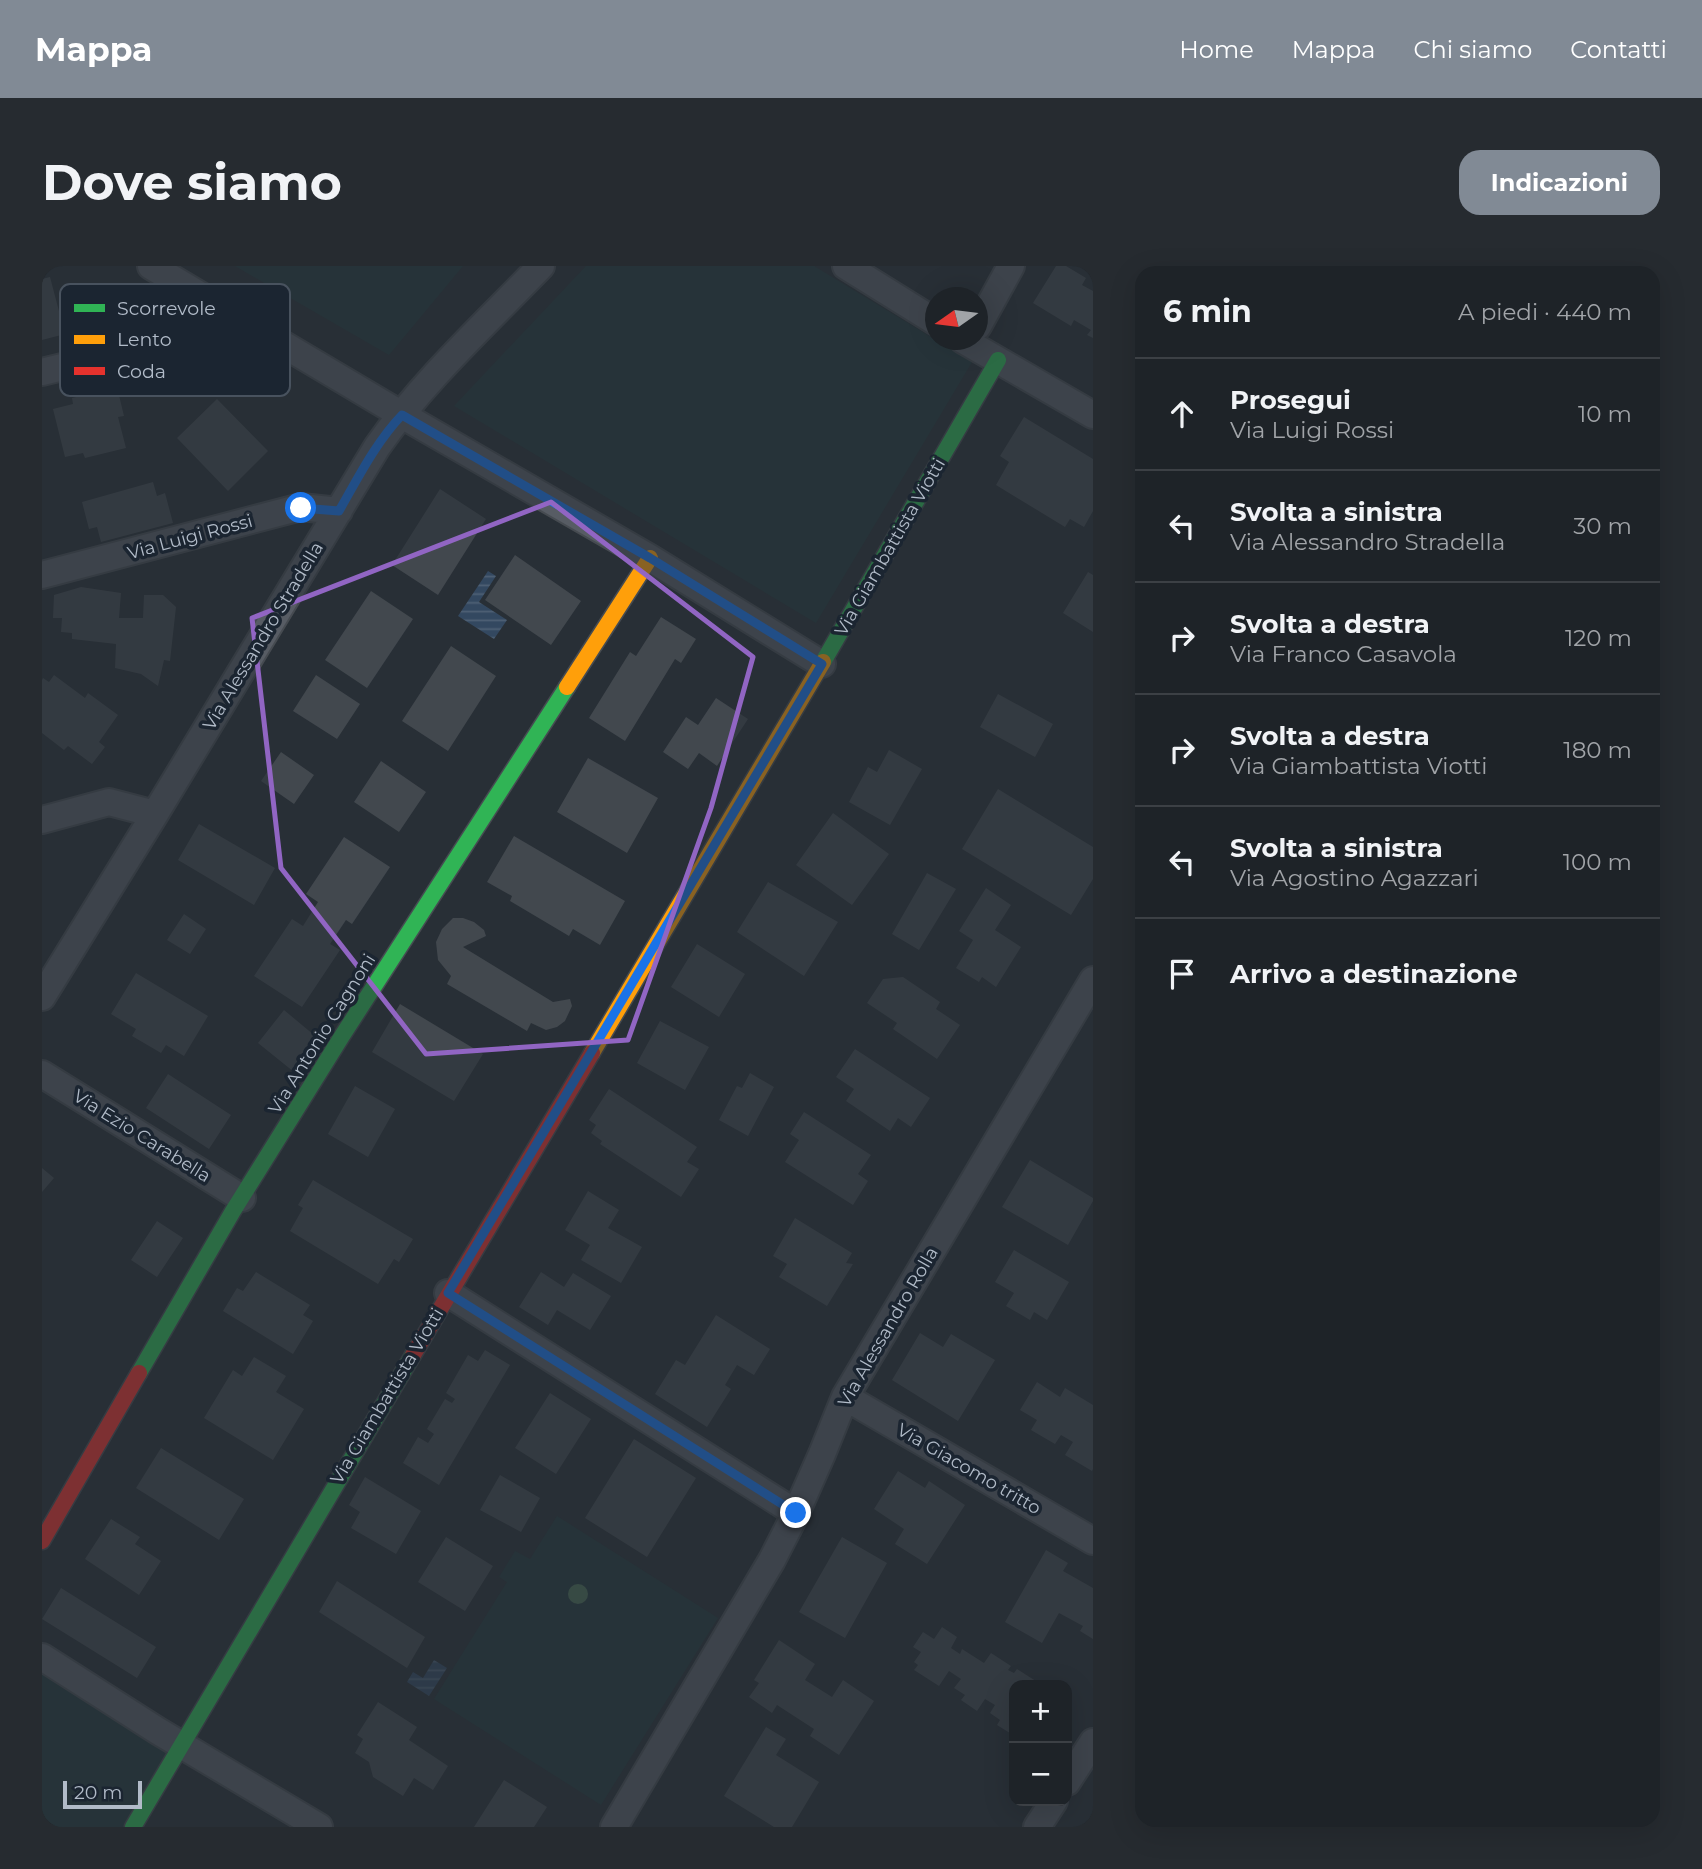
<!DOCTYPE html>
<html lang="it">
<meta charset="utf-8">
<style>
body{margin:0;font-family:Montserrat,sans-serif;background:#262b30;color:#f1f3f6}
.controls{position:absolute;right:21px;bottom:21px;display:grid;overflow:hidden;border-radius:14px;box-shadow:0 7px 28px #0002}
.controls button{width:63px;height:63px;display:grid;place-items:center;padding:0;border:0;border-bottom:2px solid #3c4045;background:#1e2328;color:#f1f3f6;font:35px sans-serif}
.compass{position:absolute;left:883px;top:21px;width:63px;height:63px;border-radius:50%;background:#1e2328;box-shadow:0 7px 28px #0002;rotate:256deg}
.scale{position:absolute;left:21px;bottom:18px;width:79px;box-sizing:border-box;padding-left:7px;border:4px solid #b1bbc8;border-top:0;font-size:19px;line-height:24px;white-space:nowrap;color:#b1bbc8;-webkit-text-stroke:5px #1b2531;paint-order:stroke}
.stop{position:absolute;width:21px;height:21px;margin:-16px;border:5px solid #1a73e8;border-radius:50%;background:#fff}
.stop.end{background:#1a73e8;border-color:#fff;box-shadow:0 2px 7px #0008}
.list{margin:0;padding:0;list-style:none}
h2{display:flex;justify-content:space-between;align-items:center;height:91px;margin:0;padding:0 28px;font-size:30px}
h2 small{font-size:23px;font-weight:400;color:#a1a4a8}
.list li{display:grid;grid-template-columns:46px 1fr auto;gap:21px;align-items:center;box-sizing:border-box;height:112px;padding:0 28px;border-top:2px solid #3c4045}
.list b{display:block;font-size:26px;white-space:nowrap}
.list p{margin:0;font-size:23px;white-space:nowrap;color:#a1a4a8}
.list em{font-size:23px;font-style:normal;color:#a1a4a8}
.icon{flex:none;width:38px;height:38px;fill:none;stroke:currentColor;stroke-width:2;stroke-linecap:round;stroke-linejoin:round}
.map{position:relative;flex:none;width:1051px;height:1561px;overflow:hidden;border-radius:21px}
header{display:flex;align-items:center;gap:42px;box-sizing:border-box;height:98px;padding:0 35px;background:#818a95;color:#fff}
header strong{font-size:33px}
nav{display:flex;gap:38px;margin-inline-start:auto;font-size:24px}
.intro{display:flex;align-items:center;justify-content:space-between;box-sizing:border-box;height:168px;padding:0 42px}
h1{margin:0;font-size:49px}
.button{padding:18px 32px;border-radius:21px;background:#818a95;color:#fff;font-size:24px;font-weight:700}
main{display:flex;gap:42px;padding:0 42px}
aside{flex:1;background:#1e2328;border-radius:21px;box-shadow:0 7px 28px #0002}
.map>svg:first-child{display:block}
.green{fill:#25393c}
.water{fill:url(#water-rules)}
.building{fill:#42484e}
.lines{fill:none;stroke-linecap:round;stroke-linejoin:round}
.street-casing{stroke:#464b51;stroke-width:30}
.fast-casing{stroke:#464b51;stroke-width:19}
.slow-casing{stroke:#464b51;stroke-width:19}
.jam-casing{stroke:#464b51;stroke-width:19}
.street{stroke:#575c64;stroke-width:26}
.fast{stroke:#30b455;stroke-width:16}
.slow{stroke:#ff9f0a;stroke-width:16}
.jam{stroke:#e5322d;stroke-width:16}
.tree{fill:#4b6a56}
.route{stroke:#1a73e8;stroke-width:9}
.marked{fill:none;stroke:#9165c3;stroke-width:5;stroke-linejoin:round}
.labels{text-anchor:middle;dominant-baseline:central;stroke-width:7;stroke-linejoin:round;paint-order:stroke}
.street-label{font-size:18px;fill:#b1bbc8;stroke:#1b2531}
.key{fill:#1b2531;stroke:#48525e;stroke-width:2}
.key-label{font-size:19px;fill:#b1bbc8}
</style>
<header>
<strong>Mappa</strong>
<nav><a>Home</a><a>Mappa</a><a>Chi siamo</a><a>Contatti</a></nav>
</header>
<div class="intro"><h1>Dove siamo</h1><a class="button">Indicazioni</a></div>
<main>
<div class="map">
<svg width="1051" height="1561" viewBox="0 0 1051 1561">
<defs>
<pattern id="water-rules" width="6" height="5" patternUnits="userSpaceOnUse" patternTransform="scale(1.75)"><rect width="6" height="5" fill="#334860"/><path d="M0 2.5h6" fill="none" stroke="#4e6075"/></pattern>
</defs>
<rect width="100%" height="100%" fill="#282f36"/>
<path class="green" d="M 193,0 L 421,0 L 347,89 Z
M 544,0 L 772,0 L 930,96 L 774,357 L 412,140 Z
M 515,1250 L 676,1352 L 559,1539 L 392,1433 L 465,1316 L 457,1311 L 473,1285 L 488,1293 Z
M 0,1391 L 140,1479 L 91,1561 L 0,1561 Z"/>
<path class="water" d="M 446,305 L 454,310 L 437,336 L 465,354 L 452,373 L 416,350 Z
M 392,1394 L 405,1402 L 387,1430 L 365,1416 L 371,1406 L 381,1412 Z"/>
<path class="building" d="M 1014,0 L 1024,0 L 1044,12 L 1040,19 L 1051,25 L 1051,72 L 1045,69 L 1049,64 L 1032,54 L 1029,60 L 991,37 Z
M 8,11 L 23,68 L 0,74 L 0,13 Z
M 75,121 L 82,150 L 76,151 L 84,182 L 43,192 L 41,187 L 23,191 L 11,143 L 31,138 L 30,132 Z
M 175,133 L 226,185 L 186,225 L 135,172 Z
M 982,151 L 1051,193 L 1051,245 L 1042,261 L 1028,253 L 1023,261 L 954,219 L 967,196 L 958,190 Z
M 111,216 L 115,230 L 123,227 L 131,257 L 59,276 L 55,261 L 47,263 L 40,236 Z
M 398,223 L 444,253 L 396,329 L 350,299 Z
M 473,289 L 539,335 L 509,379 L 443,334 Z
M 1046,306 L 1051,309 L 1051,366 L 1021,347 Z
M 39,321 L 79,327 L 77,352 L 101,352 L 102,329 L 121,329 L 134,341 L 128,395 L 122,394 L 116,420 L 99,408 L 73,402 L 74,378 L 30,373 L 30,367 L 19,366 L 20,352 L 11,352 L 12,329 Z
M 329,325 L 371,353 L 325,422 L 283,394 Z
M 619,351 L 654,373 L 639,397 L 633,393 L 583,475 L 547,452 L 588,386 L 594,390 Z
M 409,380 L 454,410 L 406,485 L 360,455 Z
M 12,409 L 43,432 L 46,427 L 76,449 L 57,476 L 63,481 L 50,498 L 26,480 L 22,484 L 0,467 L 0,414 L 1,412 L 7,416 Z
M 274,409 L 318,438 L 295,473 L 251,445 Z
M 956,428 L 1011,458 L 993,491 L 938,461 Z
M 674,432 L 706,453 L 675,500 L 657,487 L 646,503 L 621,486 L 644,451 L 656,459 Z
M 847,484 L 880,503 L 848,559 L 807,536 L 826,501 L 835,506 Z
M 239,486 L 272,509 L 252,538 L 219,515 Z
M 546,492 L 616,532 L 585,587 L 515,546 Z
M 339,495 L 384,526 L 357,566 L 312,536 Z
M 956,523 L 1051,581 L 1051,613 L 1029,649 L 920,583 Z
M 791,547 L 847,588 L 810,639 L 754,599 Z
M 157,558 L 233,602 L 212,639 L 136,594 Z
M 472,570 L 583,635 L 558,679 L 531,663 L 527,670 L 468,635 L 470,630 L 445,616 Z
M 302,571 L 348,601 L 310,658 L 304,654 L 288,678 L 298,684 L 260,741 L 212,710 L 250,653 L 261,660 L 276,636 L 264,628 Z
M 885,607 L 914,623 L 877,684 L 850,668 Z
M 726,616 L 796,656 L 762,710 L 695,666 Z
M 944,622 L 969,639 L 953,664 L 979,681 L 954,721 L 940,711 L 937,716 L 914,702 L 931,674 L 917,665 Z
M 142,648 L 164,663 L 148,688 L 125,674 Z
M 411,652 L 421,652 L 432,656 L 442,664 L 444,670 L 421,681 L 511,736 L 528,733 L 530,740 L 523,755 L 515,761 L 504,764 L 489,757 L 485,765 L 405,718 L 409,710 L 396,694 L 394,676 L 400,663 Z
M 655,678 L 703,708 L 677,751 L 629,721 Z
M 94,707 L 166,750 L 142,790 L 124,779 L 119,787 L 90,770 L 94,763 L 69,748 Z
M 861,711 L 898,736 L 894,743 L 918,759 L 895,793 L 851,763 L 855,757 L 825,737 L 841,713 Z
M 358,738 L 441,788 L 412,835 L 330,786 Z
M 242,744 L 278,774 L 252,806 L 216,777 Z
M 618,755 L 667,781 L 643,824 L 595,797 Z
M 813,783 L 888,832 L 869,861 L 856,852 L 848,865 L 804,835 L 812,823 L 794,811 Z
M 708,807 L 732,821 L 706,870 L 677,854 L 695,820 L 700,822 Z
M 126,808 L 189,849 L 167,883 L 104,842 Z
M 313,820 L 353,843 L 326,891 L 286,868 Z
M 567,823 L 655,881 L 645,896 L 657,903 L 639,931 L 558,878 L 560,875 L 549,867 L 554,859 L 547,854 Z
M 762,846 L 829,889 L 816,908 L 826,915 L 811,939 L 743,896 L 757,874 L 748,868 Z
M 988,894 L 1051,932 L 1051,935 L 1026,979 L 960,941 Z
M 0,902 L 12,912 L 0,926 Z
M 271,914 L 371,973 L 357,996 L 352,993 L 336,1018 L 248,965 L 261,942 L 256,939 Z
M 546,925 L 577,944 L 566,962 L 600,981 L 579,1017 L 539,994 L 548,979 L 523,964 Z
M 753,952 L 810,987 L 804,997 L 811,998 L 785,1040 L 737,1011 L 745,998 L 731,990 Z
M 115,955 L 141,972 L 115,1011 L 89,994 Z
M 972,984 L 1027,1016 L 1005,1054 L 992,1046 L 988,1054 L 964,1040 L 972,1027 L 953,1016 Z
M 214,1006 L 268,1039 L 261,1049 L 271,1055 L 251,1088 L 181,1045 L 195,1022 L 201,1025 Z
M 499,1006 L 522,1021 L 531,1007 L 569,1030 L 548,1064 L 515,1044 L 506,1059 L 477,1041 Z
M 674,1049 L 728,1083 L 712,1109 L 695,1099 L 683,1119 L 689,1123 L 665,1161 L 613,1128 L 634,1094 L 643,1099 Z
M 878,1067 L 901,1081 L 909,1068 L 953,1094 L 916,1155 L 850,1114 Z
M 443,1084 L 468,1099 L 397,1219 L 361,1197 L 376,1171 L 386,1177 L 392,1168 L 385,1163 L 403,1133 L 410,1137 L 413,1133 L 404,1127 L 426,1089 L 436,1095 Z
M 212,1091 L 244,1110 L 234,1126 L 262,1143 L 231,1194 L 162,1152 L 191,1104 L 200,1110 Z
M 995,1116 L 1018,1131 L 1023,1122 L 1051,1139 L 1051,1203 L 1050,1205 L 1023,1189 L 1031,1176 L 1019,1169 L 1013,1178 L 989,1164 L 995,1154 L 978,1144 Z
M 508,1127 L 549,1153 L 514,1208 L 473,1182 Z
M 592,1173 L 654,1212 L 605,1291 L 543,1252 Z
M 119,1182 L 202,1233 L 177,1274 L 94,1222 Z
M 856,1205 L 883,1222 L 887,1215 L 923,1239 L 885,1298 L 853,1278 L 862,1263 L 832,1243 Z
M 458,1209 L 498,1232 L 479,1266 L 438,1244 Z
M 323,1211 L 379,1245 L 354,1288 L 309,1262 L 318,1246 L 307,1239 Z
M 69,1253 L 98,1271 L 93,1278 L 119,1295 L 97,1329 L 43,1293 Z
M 404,1271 L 451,1300 L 423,1345 L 376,1316 Z
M 800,1271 L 845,1297 L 803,1372 L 757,1346 Z
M 1004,1284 L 1026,1297 L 1021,1305 L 1051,1322 L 1051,1373 L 1038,1365 L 1041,1360 L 1017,1347 L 1000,1377 L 963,1356 Z
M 295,1315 L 383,1371 L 365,1402 L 277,1346 Z
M 19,1322 L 114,1381 L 95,1412 L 0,1353 Z
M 900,1361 L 915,1371 L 909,1382 L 918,1388 L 920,1383 L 942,1397 L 949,1387 L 969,1400 L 966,1404 L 972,1407 L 975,1403 L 1000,1419 L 972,1419 L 971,1469 L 955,1459 L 958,1454 L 948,1447 L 953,1439 L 943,1433 L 935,1445 L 919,1434 L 923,1429 L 912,1422 L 919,1413 L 907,1405 L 897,1420 L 872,1404 L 876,1399 L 872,1396 L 879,1386 L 871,1381 L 881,1366 L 892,1373 Z
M 737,1374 L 773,1398 L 763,1414 L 790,1431 L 801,1414 L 832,1435 L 797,1489 L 768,1470 L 772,1463 L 735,1439 L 730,1447 L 707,1431 L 717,1417 L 712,1414 Z
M 336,1436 L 375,1461 L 367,1474 L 406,1500 L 391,1524 L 372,1512 L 361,1530 L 331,1511 L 327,1496 L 313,1487 L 321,1473 L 315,1469 Z
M 724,1461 L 744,1473 L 734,1489 L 777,1516 L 750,1561 L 732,1561 L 682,1530 Z
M 462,1514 L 505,1541 L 492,1561 L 432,1561 Z"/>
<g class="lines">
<g class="street-casing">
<path id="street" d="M 109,0 L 360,149 L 608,292 L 780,398
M 804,0 L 894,56
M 936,60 L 969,0
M 921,74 L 1051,149
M 0,106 L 115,78 L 187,47
M 0,309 L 259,241 L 297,245
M 0,554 L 67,536 L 113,548
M 0,731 L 113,548 L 335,181 C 381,115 443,58 499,0
M 0,808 L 200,932
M 406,1027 L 754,1247
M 803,1131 L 1051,1275
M 0,1391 L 116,1465 L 277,1561
M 1025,1516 L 1051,1476
M 572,1561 L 730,1294 L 754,1247 L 780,1188 L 803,1131 L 1051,714
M 995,1561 L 1012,1535"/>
</g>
<g class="fast-casing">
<path id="fast" d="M 781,396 L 956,94
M 97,1107 L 191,945 L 300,770 L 525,421
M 91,1561 L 371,1089"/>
</g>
<g class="slow-casing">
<path id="slow" d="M 525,421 L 608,292
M 550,787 L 781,396"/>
</g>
<g class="jam-casing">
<path id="jam" d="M 371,1089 L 550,787
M 0,1275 L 97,1107"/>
</g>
<use href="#street" class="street"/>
<use href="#fast" class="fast"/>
<use href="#slow" class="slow"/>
<use href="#jam" class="jam"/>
</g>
<circle class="tree" cx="536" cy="1328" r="10"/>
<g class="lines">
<path class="route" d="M 259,242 L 297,245 C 316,212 334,176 360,149 L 608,292 L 780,398 L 406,1027 L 754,1247"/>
</g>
<path d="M0 0H1051V1561H0ZM 509,236 L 711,391 L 669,542 L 586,774 L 384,788 L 239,602 L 210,352 Z" fill="#282f36" fill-opacity=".55" fill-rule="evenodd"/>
<path class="marked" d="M 509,236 L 711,391 L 669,542 L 586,774 L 384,788 L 239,602 L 210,352 Z"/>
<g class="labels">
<g class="street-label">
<text transform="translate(148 271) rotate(-15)">Via Luigi Rossi</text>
<text transform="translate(848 281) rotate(-60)">Via Giambattista Viotti</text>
<text transform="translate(221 370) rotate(-59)">Via Alessandro Stradella</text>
<text transform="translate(280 768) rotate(-58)">Via Antonio Cagnoni</text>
<text transform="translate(100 870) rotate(32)">Via Ezio Carabella</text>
<text transform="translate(846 1061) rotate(-60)">Via Alessandro Rolla</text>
<text transform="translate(345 1130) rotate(-59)">Via Giambattista Viotti</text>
<text transform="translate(927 1203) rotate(30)">Via Giacomo tritto</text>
</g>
</g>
<rect x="18" y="18" width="230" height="112" rx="10" class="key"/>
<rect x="32" y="38" width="31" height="8" fill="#30b455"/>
<rect x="32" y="69" width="31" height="9" fill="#ff9f0a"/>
<rect x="32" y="101" width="31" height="8" fill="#e5322d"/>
<g class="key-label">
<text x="75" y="49">Scorrevole</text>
<text x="75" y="80">Lento</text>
<text x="75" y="112">Coda</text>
</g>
</svg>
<div class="controls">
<button>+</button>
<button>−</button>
</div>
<svg class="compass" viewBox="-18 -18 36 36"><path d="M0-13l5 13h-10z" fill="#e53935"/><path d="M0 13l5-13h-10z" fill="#a1a4a8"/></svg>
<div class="scale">20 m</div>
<div class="stop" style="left:259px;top:242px"></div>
<div class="stop end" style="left:754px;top:1247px"></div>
</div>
<aside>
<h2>6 min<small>A piedi · 440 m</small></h2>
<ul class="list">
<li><svg class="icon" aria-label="ahead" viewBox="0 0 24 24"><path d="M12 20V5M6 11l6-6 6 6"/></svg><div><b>Prosegui</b><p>Via Luigi Rossi</p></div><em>10 m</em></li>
<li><svg class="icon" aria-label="left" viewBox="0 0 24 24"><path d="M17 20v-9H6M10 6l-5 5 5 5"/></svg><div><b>Svolta a sinistra</b><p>Via Alessandro Stradella</p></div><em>30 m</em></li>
<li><svg class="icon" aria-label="right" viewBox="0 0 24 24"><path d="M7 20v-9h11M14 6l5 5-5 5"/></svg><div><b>Svolta a destra</b><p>Via Franco Casavola</p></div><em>120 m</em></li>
<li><svg class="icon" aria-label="right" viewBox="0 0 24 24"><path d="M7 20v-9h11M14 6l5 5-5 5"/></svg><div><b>Svolta a destra</b><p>Via Giambattista Viotti</p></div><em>180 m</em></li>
<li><svg class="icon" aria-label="left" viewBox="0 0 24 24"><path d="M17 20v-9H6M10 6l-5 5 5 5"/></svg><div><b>Svolta a sinistra</b><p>Via Agostino Agazzari</p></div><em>100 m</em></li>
<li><svg class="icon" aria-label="arrive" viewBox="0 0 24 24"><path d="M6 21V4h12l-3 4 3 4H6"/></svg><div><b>Arrivo a destinazione</b></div></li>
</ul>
</aside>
</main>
